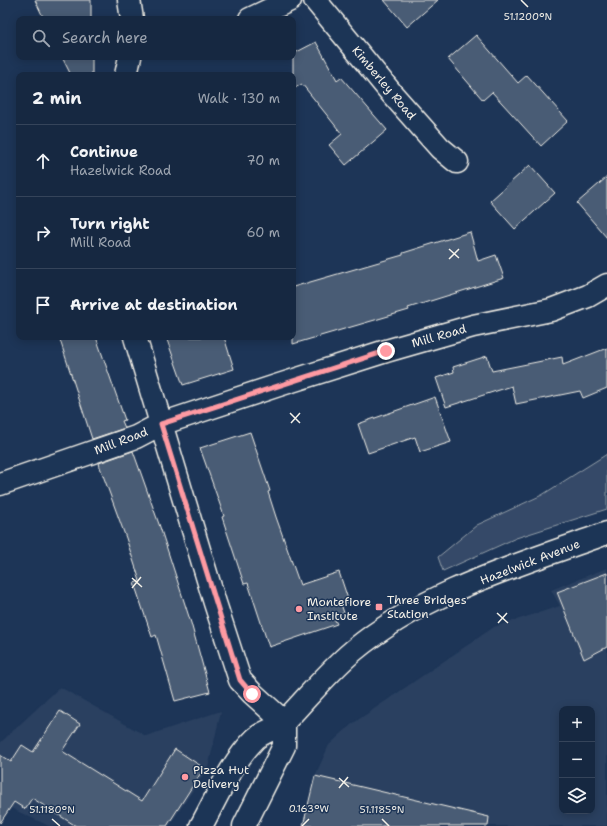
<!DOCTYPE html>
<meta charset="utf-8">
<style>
body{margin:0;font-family:"Shantell Sans",sans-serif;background:#23344c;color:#f1f3f6}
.controls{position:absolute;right:12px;bottom:12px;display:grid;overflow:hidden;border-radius:8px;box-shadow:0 2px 10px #0003}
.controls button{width:36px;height:36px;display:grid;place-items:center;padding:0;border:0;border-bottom:1px solid #35445a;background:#162841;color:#f1f3f6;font:20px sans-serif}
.stop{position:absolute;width:12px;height:12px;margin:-9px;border:3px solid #ff9aa2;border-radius:50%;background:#fff}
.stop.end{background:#ff9aa2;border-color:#fff;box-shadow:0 1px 4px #0008}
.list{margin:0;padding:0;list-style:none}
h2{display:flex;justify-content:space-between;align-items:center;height:52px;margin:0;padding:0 16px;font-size:17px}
h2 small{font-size:13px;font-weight:400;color:#9ea6b1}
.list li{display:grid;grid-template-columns:26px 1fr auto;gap:12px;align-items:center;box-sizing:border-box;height:72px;padding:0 16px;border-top:1px solid #35445a}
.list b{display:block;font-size:15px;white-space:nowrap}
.list p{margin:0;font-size:13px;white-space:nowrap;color:#9ea6b1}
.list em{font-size:13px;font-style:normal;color:#9ea6b1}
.icon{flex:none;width:22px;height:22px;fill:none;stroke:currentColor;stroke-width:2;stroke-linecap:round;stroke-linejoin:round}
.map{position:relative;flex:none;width:607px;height:826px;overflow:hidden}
.search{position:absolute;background:#162841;box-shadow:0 2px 10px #0003;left:16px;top:16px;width:280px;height:44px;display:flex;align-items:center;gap:10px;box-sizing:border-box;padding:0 14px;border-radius:8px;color:#9ea6b1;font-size:15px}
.panel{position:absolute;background:#162841;box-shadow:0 2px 10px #0003;left:16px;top:72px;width:280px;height:268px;border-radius:8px}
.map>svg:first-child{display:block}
.built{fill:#2a4060;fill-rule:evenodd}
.green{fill:#354a67;stroke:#949ea8}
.building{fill:#485b74;stroke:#f4f1e8}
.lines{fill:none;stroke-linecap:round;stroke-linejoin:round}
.street-casing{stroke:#f4f1e8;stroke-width:25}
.secondary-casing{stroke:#f4f1e8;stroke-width:25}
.street{stroke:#1d3557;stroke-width:22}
.secondary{stroke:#1d3557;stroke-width:22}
.route{stroke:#ff9aa2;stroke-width:5}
.ticks{fill:none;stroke:#f4f1e8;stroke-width:1.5}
.poi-dot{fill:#ff9aa2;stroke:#1d3557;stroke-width:1.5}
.labels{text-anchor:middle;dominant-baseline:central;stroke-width:3;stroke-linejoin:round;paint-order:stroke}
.street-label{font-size:12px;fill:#f4f1e8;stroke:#1d3557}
.poi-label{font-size:12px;fill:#f4f1e8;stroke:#1d3557;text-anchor:start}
.ticks-label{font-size:10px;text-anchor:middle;fill:#f4f1e8;stroke:#1d3557;stroke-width:3;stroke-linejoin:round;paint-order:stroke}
</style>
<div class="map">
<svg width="607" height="826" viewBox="0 0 607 826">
<rect width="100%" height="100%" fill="#1d3557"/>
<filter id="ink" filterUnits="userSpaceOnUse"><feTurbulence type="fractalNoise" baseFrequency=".025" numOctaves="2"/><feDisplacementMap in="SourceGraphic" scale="8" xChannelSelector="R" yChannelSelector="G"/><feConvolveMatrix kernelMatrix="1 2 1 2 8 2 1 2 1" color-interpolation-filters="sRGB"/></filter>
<g filter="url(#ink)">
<path class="built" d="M 607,568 L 607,826 L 303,826 L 315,776 L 329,745 L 352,724 L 494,627 L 560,606 L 551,590 ZM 562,709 L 592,709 L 592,811 L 562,811 Z
M 60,687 L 146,736 L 221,711 L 208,768 L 169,826 L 49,826 L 0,803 L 0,743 Z"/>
<path class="green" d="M 607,454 L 607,509 L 516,538 L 443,571 L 438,557 L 477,525 L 542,495 Z"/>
<path class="building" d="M 35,0 L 91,0 L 91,19 L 44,19 Z
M 384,0 L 438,0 L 407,27 Z
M 476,35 L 518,83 L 527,75 L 568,121 L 541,146 L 492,92 L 483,100 L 448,59 Z
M 316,42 L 337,80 L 341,77 L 387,130 L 346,165 L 329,145 L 342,134 L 302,84 L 293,89 L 293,54 Z
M 62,57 L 92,57 L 92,75 L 71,75 Z
M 530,165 L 555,193 L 515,229 L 490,201 Z
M 607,177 L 607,238 L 577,203 Z
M 470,232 L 478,261 L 496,255 L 504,278 L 408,308 L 409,310 L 293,344 L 293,287 L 403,255 L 403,253 Z
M 59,337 L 96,337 L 125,420 L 122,421 L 125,428 L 92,439 Z
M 166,337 L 224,337 L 234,369 L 183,385 Z
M 607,348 L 607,388 L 583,398 L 580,391 L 516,404 L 512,386 L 446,407 L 436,378 L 454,372 L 453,367 L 487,356 L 492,371 L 562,357 L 563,365 Z
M 435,397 L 451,442 L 420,452 L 415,437 L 368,453 L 358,424 Z
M 250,432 L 270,491 L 268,492 L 276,517 L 300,585 L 339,572 L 349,602 L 341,604 L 344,613 L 333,616 L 337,624 L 269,647 L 248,583 L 244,584 L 222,517 L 224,516 L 200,448 Z
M 133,451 L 160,527 L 191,623 L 210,692 L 175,701 L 156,635 L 152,637 L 134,583 L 140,581 L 126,538 L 100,467 L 99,463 Z
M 607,573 L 607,647 L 584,659 L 557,592 Z
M 60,711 L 80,724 L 62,751 L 142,801 L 175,749 L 204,768 L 167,826 L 76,826 L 32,798 L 25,809 L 14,802 L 0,823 L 0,755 L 11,762 L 22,745 L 33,752 Z
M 315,776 L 489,817 L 488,826 L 303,826 Z"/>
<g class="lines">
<g class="street-casing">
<path id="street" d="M 129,0 L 132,19
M 315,0 L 393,95 L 440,148 L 457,162
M 250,19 L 290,0
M 126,75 L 130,57
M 135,337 L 215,603 L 240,680 L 252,693 L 284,722
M 0,484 L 136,437 L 161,424 L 279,385 L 386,351 L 473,326 L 551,310 L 588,296 L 607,285"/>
</g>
<g class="secondary-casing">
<path id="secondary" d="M 201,826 C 217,797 231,763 255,739 C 263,731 278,729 286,720 C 308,697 328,672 353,651 C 423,592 522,564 607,533
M 244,826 L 284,746 L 284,722"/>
</g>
<use href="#street" class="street"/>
<use href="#secondary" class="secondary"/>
</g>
</g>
<g class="lines" filter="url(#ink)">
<path class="route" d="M 252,694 L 240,680 L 235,664 L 161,424 L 386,351"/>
</g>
<path class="ticks" d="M 521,0 L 528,7M 449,249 L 459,258M 449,259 L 459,249M 290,413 L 300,423M 291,423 L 300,413M 132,578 L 142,587M 132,588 L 141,577M 497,613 L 508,623M 498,623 L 507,613M 339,778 L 349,787M 339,788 L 348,777M 52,819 L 60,826M 382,819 L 389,826M 302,826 L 309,819"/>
<g class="poi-dot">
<rect x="375" y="603" width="8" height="8" rx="2"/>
<circle cx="299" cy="609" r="4"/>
<circle cx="185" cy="777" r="4"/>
</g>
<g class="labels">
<g class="street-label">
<text transform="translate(384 83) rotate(50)">Kimberley Road</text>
<text transform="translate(439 336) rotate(-16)">Mill Road</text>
<text transform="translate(121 441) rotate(-21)">Mill Road</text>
<text transform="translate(530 562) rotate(-21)">Hazelwick Avenue</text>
</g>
<g class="poi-label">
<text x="387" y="600">Three Bridges<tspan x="387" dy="14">Station</tspan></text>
<text x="307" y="602">Montefiore<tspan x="307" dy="14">Institute</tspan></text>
<text x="193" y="770">Pizza Hut<tspan x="193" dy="14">Delivery</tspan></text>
</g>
</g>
<g class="ticks-label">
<text x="528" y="20">51.1200°N</text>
<text x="309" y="812">0.163°W</text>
<text x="52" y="813">51.1180°N</text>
<text x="382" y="813">51.1185°N</text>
</g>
</svg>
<div class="controls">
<button>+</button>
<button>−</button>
<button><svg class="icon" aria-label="layers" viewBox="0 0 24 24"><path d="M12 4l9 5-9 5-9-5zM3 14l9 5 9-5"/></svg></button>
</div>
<div class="stop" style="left:252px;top:694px"></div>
<div class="stop end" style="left:386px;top:351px"></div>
<div class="search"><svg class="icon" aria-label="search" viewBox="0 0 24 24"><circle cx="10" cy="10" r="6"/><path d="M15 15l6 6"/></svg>Search here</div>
<section class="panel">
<h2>2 min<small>Walk · 130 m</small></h2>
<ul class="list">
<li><svg class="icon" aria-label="ahead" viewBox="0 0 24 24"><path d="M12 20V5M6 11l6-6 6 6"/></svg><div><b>Continue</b><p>Hazelwick Road</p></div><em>70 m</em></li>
<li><svg class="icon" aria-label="right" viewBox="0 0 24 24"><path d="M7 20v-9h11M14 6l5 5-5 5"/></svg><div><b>Turn right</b><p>Mill Road</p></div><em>60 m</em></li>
<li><svg class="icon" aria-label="arrive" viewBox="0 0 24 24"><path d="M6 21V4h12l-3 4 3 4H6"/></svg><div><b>Arrive at destination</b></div></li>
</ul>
</section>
</div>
